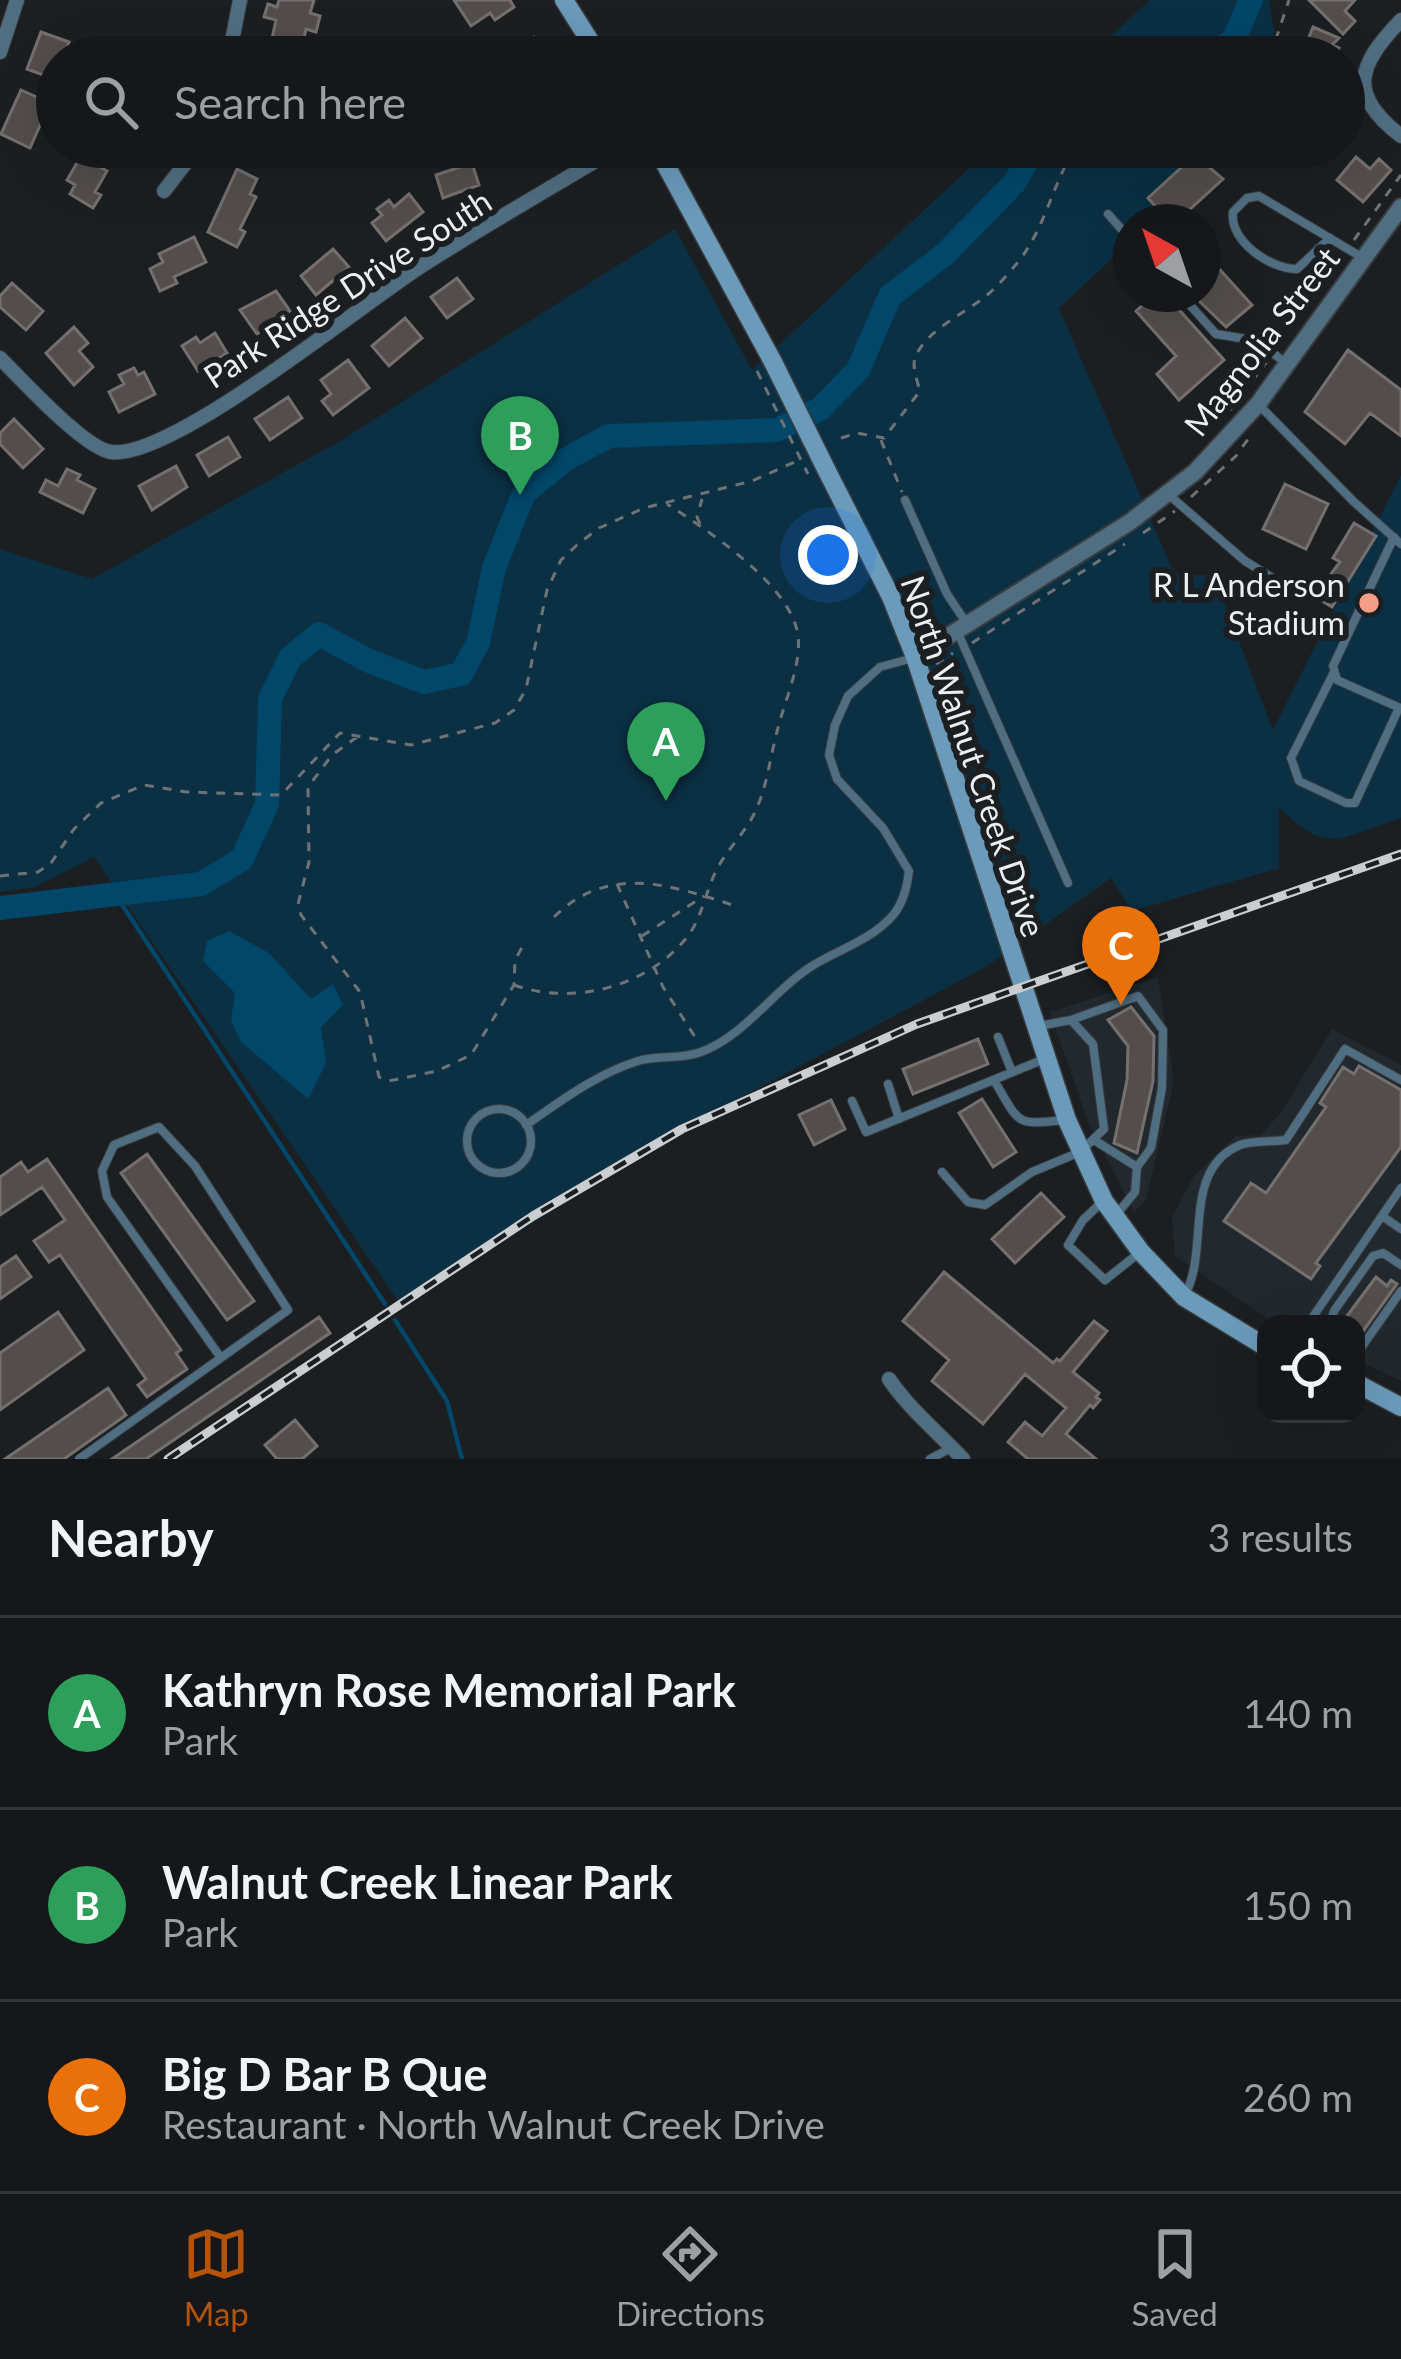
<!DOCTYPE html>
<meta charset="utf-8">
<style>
body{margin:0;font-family:Lato,sans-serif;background:#222427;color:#f1f3f6}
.controls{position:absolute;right:36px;bottom:36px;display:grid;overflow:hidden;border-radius:24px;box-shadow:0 12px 48px #0002}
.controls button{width:108px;height:108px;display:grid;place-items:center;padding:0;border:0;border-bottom:3px solid #343639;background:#15171a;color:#f1f3f6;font:60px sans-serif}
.compass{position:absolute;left:1113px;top:204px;width:108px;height:108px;border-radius:50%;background:#15171a;box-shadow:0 12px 48px #0002;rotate:320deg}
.you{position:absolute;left:828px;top:555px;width:42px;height:42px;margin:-30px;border:9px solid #fff;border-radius:50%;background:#1a73e8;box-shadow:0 0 0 18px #1a73e833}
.badge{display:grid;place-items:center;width:78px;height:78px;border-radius:50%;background:#b45309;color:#fff;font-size:39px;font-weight:700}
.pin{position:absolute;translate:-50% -99px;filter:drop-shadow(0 3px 6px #0008)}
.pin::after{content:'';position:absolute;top:63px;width:42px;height:36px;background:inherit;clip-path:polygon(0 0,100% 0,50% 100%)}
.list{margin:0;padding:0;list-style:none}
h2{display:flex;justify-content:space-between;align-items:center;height:156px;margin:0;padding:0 48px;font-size:51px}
h2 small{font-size:39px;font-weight:400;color:#9d9fa2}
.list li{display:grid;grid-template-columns:78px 1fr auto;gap:36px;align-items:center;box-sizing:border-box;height:192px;padding:0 48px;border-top:3px solid #343639}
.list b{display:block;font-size:45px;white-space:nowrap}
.list p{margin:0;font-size:39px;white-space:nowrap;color:#9d9fa2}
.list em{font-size:39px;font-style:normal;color:#9d9fa2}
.icon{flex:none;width:66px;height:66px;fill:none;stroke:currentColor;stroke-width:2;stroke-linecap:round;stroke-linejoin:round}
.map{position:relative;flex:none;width:1401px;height:1459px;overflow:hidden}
.search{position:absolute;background:#15171a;box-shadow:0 12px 48px #0002;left:36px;right:36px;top:36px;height:132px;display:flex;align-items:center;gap:30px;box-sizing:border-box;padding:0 42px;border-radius:66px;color:#9d9fa2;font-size:45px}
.sheet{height:732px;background:#15171a}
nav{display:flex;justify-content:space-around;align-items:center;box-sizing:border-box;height:168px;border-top:3px solid #343639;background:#15171a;font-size:33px;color:#9d9fa2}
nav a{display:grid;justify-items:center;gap:6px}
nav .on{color:#b45309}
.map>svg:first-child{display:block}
.built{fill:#21292f}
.green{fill:#0b3044}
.water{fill:#004769}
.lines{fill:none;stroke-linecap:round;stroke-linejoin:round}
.stream{stroke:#004769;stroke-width:4.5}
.river{stroke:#004769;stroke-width:24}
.building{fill:#534e4c;stroke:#75706e;stroke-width:3}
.service-casing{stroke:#393c3f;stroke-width:10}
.minor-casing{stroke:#393c3f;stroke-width:16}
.tertiary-casing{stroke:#393c3f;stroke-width:20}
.secondary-casing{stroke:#393c3f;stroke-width:21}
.path{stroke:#707375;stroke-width:3;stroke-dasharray:9 9;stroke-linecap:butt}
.service{stroke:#506e82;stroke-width:8}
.minor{stroke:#506e82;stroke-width:14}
.tertiary{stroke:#506e82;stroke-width:16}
.secondary{stroke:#6a9bbb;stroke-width:18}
.rail-casing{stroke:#cbcdcf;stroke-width:9}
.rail{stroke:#1c1f22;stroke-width:4.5;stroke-dasharray:14;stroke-linecap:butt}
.secondary-bridge-casing{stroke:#393c3f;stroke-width:21;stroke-linecap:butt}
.path-bridge{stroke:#707375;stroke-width:3;stroke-dasharray:9 9;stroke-linecap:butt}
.secondary-bridge{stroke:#6a9bbb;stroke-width:18}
.poi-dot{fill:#f49e86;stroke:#1c1f22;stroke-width:4.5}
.labels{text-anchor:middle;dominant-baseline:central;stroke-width:12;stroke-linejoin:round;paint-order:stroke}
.street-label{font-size:33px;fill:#eceef0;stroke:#1c1f22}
.poi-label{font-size:33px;fill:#eceef0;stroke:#1c1f22;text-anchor:end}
</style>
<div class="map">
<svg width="1401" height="1459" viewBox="0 0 1401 1459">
<rect width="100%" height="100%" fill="#1c1f22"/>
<path class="built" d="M 1158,977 L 1174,1082 L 1146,1200 L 1134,1212 L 1089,1124 L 1050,1012 Z
M 1332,1029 L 1401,1065 L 1401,1381 L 1356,1360 L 1356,1324 L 1276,1324 L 1175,1256 L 1172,1217 L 1194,1176 L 1236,1136 L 1261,1135 L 1282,1111 Z"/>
<path class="green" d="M 1150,0 L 1269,0 L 1278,57 L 1088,57 Z
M 992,147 L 1234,147 L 1152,222 L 1131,222 L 1131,241 L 1059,308 L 1174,573 L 1214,576 L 1273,730 L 1401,475 L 1401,818 C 1341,837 1328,857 1279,807 L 1279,868 L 1132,911 L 1111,878 L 984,968 L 682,1129 L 401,1305 L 94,857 L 35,887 L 0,892 L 0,549 L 92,579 L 340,441 L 675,229 L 752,370 Z"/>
<path class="water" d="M 229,931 L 269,953 L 311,999 L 333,984 L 343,1005 L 321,1027 L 326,1063 L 308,1099 L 241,1042 L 231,1020 L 235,993 L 203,961 L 207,941 Z"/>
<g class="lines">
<path class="stream" d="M 115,894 L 385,1304
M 395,1320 L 447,1401 L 462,1459"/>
<path class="river" d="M 1211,57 L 1234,39 L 1251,0
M 0,908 L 201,884 L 242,859 L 267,804 L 270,699 L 290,658 L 319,634 L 369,661 L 424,682 L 461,674 L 478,643 L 494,568 L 524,493 L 566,459 L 609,436 L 777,430 L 820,409 L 858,370 L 890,296 L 945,254 L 1015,182 L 1035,147"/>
</g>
<path class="building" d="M 279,0 L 314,0 L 310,13 L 320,16 L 316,32 L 306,29 L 300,57 L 268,57 L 276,20 L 264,17 L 268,4 L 277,7 Z
M 454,0 L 510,0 L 514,7 L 495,20 L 490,13 L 471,26 Z
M 1309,0 L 1355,0 L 1345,11 L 1355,21 L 1343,34 Z
M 1313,27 L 1339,38 L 1332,45 L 1339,48 L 1335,57 L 1301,57 Z
M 41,32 L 69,42 L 64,57 L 57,57 L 57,80 L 27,69 Z
M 534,37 L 549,57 L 487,57 L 513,38 L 520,47 Z
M 21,90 L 50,103 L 30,148 L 1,134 Z
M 1195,155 L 1223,179 L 1176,222 L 1141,222 L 1157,208 L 1148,198 Z
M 81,156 L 107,171 L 95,192 L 101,195 L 93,208 L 70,194 L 75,185 L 67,180 Z
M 1356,157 L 1370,169 L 1379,159 L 1391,170 L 1363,202 L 1337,180 Z
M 472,163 L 479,185 L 443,198 L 436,175 Z
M 237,169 L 257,179 L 250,194 L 256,197 L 240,229 L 245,232 L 237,247 L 208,232 Z
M 409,194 L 423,212 L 386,241 L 372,223 L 382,215 L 377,209 L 389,200 L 394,207 Z
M 194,237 L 206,262 L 174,277 L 177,283 L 160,291 L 150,269 L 163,262 L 159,254 Z
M 333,249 L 349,267 L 316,295 L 301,276 Z
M 1203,251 L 1252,305 L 1226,327 L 1192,294 L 1203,294 Z
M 457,278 L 473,299 L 447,318 L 431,297 Z
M 12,283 L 43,311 L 26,330 L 0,307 L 0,296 Z
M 276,291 L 290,311 L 257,334 L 240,310 Z
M 1155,294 L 1165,294 L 1224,360 L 1179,400 L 1157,374 L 1176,356 L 1136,311 Z
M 405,318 L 422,338 L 389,366 L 372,346 Z
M 74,327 L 88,343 L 79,351 L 93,367 L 74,385 L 46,353 Z
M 215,333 L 227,353 L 198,371 L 182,346 L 196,337 L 200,343 Z
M 1348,350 L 1401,390 L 1401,436 L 1370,413 L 1345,444 L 1305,412 Z
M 348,360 L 369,388 L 333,415 L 322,401 L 331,394 L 321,380 Z
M 134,368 L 138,375 L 144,372 L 155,394 L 119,412 L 109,392 L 124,384 L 119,375 Z
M 288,397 L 302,418 L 270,440 L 255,419 Z
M 14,419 L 43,449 L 23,468 L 0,444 L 0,433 Z
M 228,437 L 240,457 L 209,476 L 197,455 Z
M 176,466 L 187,487 L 152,510 L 139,486 Z
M 67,469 L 80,475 L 77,480 L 95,489 L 83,513 L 40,492 L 46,480 L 58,486 Z
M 1285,484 L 1328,504 L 1306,549 L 1263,529 Z
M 1354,523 L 1376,536 L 1332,607 L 1314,596 L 1340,562 L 1333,558 Z
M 1131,1007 L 1154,1036 L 1153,1081 L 1137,1153 L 1114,1143 L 1127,1080 L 1128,1046 L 1108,1020 Z
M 978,1039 L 988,1064 L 913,1094 L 903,1069 Z
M 1359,1066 L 1401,1090 L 1401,1147 L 1316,1263 L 1320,1266 L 1311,1279 L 1224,1221 L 1251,1183 L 1266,1193 L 1326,1107 L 1320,1103 L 1343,1067 L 1354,1074 Z
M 982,1099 L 1016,1152 L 993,1167 L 959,1113 Z
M 831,1100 L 845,1129 L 814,1145 L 799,1115 Z
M 147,1154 L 254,1301 L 227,1320 L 121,1173 Z
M 47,1159 L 181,1350 L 176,1353 L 187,1369 L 147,1397 L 138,1385 L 146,1379 L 60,1255 L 49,1262 L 34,1241 L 65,1220 L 42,1187 L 0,1215 L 0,1177 L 21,1162 L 28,1172 Z
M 1041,1193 L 1064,1217 L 1015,1263 L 992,1239 Z
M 16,1256 L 31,1277 L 0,1299 L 0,1267 Z
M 944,1272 L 1053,1363 L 1057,1359 L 1060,1361 L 1094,1321 L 1107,1331 L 1073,1372 L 1099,1393 L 1096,1397 L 1100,1400 L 1093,1408 L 1090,1405 L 1066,1434 L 1096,1459 L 1028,1459 L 1008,1442 L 1025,1422 L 1042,1436 L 1066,1408 L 1025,1374 L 983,1424 L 932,1381 L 949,1360 L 903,1321 Z
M 1376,1277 L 1387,1286 L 1391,1280 L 1397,1284 L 1356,1341 L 1356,1324 L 1341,1324 Z
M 58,1312 L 84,1350 L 0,1410 L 0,1353 Z
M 319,1317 L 330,1333 L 146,1459 L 112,1459 Z
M 108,1388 L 126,1415 L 78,1449 L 64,1459 L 5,1459 Z
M 295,1420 L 317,1446 L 302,1459 L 277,1459 L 265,1445 Z"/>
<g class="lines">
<g class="service-casing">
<path id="service" d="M 1108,214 L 1131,240
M 1330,238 L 1297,269 C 1270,269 1229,241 1233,212 L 1247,198 L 1259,196 L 1363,258
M 1180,294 L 1216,334 L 1258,341 L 1284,362
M 1258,404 L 1353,501 L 1401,544
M 1169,495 L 1245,561 L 1271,577
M 905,500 L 947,594 L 967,624
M 1394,537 L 1333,666 L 1337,680 L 1400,708
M 958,633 L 1068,883
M 1333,674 L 1291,758 L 1299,781 L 1346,803 L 1355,803 L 1399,708
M 1071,1020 L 1138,996 L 1163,1030 L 1162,1088 L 1151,1148 L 1137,1167
M 998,1037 L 1012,1072
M 995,1082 C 1021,1125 1014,1125 1065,1120
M 888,1084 L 899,1119
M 852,1101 L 866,1132 L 1047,1058
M467 1141a32 32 0 1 1 64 0a32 32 0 1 1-64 0Z
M 526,1125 C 561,1101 596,1074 638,1061 C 658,1055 680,1060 701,1052 C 748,1034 775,987 817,963 C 843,948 874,938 894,914 C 904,901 907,886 909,871 L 883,828 L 837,779 L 829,755 L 835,725 L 848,696 L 880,667 L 913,658
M 1094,1140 L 1137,1167 L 1135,1192 L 1115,1216
M 942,1172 L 968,1202 L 985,1205 L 1032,1172 L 1080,1152 L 1104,1129 L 1093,1044 L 1071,1020 L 1039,1026
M 1103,1201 L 1083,1220 L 1068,1245 L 1105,1280 L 1139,1253
M 1382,1216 L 1401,1229
M 1184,1296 C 1211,1252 1180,1170 1240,1145 C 1252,1140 1273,1142 1286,1140 L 1345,1049 L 1401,1080
M 1308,1324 L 1401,1188
M 1330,1324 L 1334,1311 L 1373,1256 L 1383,1253 L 1401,1265
M 1356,1355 L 1401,1291
M 79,1459 L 288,1310 L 195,1166 L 159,1127 L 114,1145 L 102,1171 L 107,1197 L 221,1358
M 930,1459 L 951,1448"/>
</g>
<g class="minor-casing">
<path id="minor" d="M 1401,20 C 1357,66 1347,94 1401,136
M 0,52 L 17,0
M 229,57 L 240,0
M 164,191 L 198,147
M 0,358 C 22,380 84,448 111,452 C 172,460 364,302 423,265 C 487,224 554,186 619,147
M 889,1379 C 909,1409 938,1432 963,1459"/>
</g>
<g class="tertiary-casing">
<path id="tertiary" d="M 915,657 L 1130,522 L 1195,472 L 1258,404 L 1401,207"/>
</g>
<g class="secondary-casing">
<path id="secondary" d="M 564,0 L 600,57
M 656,147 L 773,362
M 826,469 L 891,597 L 915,657 L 1067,1120 L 1104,1201 L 1141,1252 L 1184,1297 L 1266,1347
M 1356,1383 L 1401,1407"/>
</g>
<path class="path" d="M 1270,57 L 1289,0
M 1354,240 L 1401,175
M 1281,343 L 1341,258
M 1230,410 L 1268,360
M 841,438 L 857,433 L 884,438 L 920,391 C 917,380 911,365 916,355 C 929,329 965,313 986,296 C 998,286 1009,273 1018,262 C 1046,227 1052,184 1076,147
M 881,440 L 902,492
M 1191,497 L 1236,456 L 1251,435
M 700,524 L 697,517 L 702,499
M 1143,533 L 1175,511
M 972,643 L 1125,544
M 936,664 L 953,653
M 357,737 L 332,755 L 308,787 L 309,862 L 298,904 L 301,915 L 360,992 L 379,1077 L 389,1081 L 437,1071 L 471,1055 L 514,985 L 515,960 L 524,944
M 0,876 L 38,872 L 51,863 L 74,829 L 101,803 L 144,785 L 187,792 L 281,795 L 340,733 L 411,745 L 495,723 L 514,710 L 526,689 L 547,590 L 561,560 L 577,545 L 599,528 L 644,508 L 752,481 L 797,461
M 617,884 L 663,987 L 697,1040
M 554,917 C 610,862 673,886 739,907
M 642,936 L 704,896
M 514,985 C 574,1006 648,987 688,936 C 702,917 706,890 717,869 C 727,850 743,835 753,816 C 767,790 770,756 778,728 C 785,699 804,660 797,630 C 785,581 707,530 667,504"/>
<use href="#service" class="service"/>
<use href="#minor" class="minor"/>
<use href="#tertiary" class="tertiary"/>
<use href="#secondary" class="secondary"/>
<g class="rail-casing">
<path id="rail" d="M 168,1459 L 533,1216 L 682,1129 L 917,1024 L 1401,854"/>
</g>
<use href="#rail" class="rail"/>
<g class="secondary-bridge-casing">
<path id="secondary-bridge" d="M 773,362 L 826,469"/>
</g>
<path class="path-bridge" d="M 757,371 L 808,474"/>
<use href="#secondary-bridge" class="secondary-bridge"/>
</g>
<circle class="poi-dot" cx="1369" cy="603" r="12"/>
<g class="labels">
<g class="street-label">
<text transform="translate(347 288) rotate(-33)">Park Ridge Drive South</text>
<text transform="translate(1261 341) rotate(-52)">Magnolia Street</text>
<text transform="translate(974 756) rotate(71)">North Walnut Creek Drive</text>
</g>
<g class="poi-label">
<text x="1345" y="584">R L Anderson<tspan x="1345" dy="38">Stadium</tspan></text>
</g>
</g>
</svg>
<div class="controls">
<button><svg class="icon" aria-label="locate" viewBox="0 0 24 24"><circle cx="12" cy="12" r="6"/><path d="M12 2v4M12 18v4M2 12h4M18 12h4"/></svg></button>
</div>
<svg class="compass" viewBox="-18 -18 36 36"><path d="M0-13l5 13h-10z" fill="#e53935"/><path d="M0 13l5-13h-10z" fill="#9d9fa2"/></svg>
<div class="you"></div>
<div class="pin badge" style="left:666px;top:801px;background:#2e9e5b">A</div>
<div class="pin badge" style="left:520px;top:495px;background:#2e9e5b">B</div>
<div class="pin badge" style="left:1121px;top:1005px;background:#e8710a">C</div>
<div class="search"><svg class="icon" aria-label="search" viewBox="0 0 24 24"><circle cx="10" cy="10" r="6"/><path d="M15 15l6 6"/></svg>Search here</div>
</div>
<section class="sheet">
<h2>Nearby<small>3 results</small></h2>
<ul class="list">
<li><span class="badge" style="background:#2e9e5b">A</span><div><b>Kathryn Rose Memorial Park</b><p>Park</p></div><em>140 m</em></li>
<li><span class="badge" style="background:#2e9e5b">B</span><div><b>Walnut Creek Linear Park</b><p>Park</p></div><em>150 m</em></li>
<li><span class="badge" style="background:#e8710a">C</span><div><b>Big D Bar B Que</b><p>Restaurant · North Walnut Creek Drive</p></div><em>260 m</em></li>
</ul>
</section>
<nav>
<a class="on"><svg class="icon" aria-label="map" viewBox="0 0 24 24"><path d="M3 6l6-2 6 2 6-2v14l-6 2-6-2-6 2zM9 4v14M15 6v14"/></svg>Map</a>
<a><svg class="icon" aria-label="directions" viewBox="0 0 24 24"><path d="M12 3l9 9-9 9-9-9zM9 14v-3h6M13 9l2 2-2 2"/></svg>Directions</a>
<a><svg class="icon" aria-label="saved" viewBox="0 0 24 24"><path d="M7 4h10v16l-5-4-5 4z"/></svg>Saved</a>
</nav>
